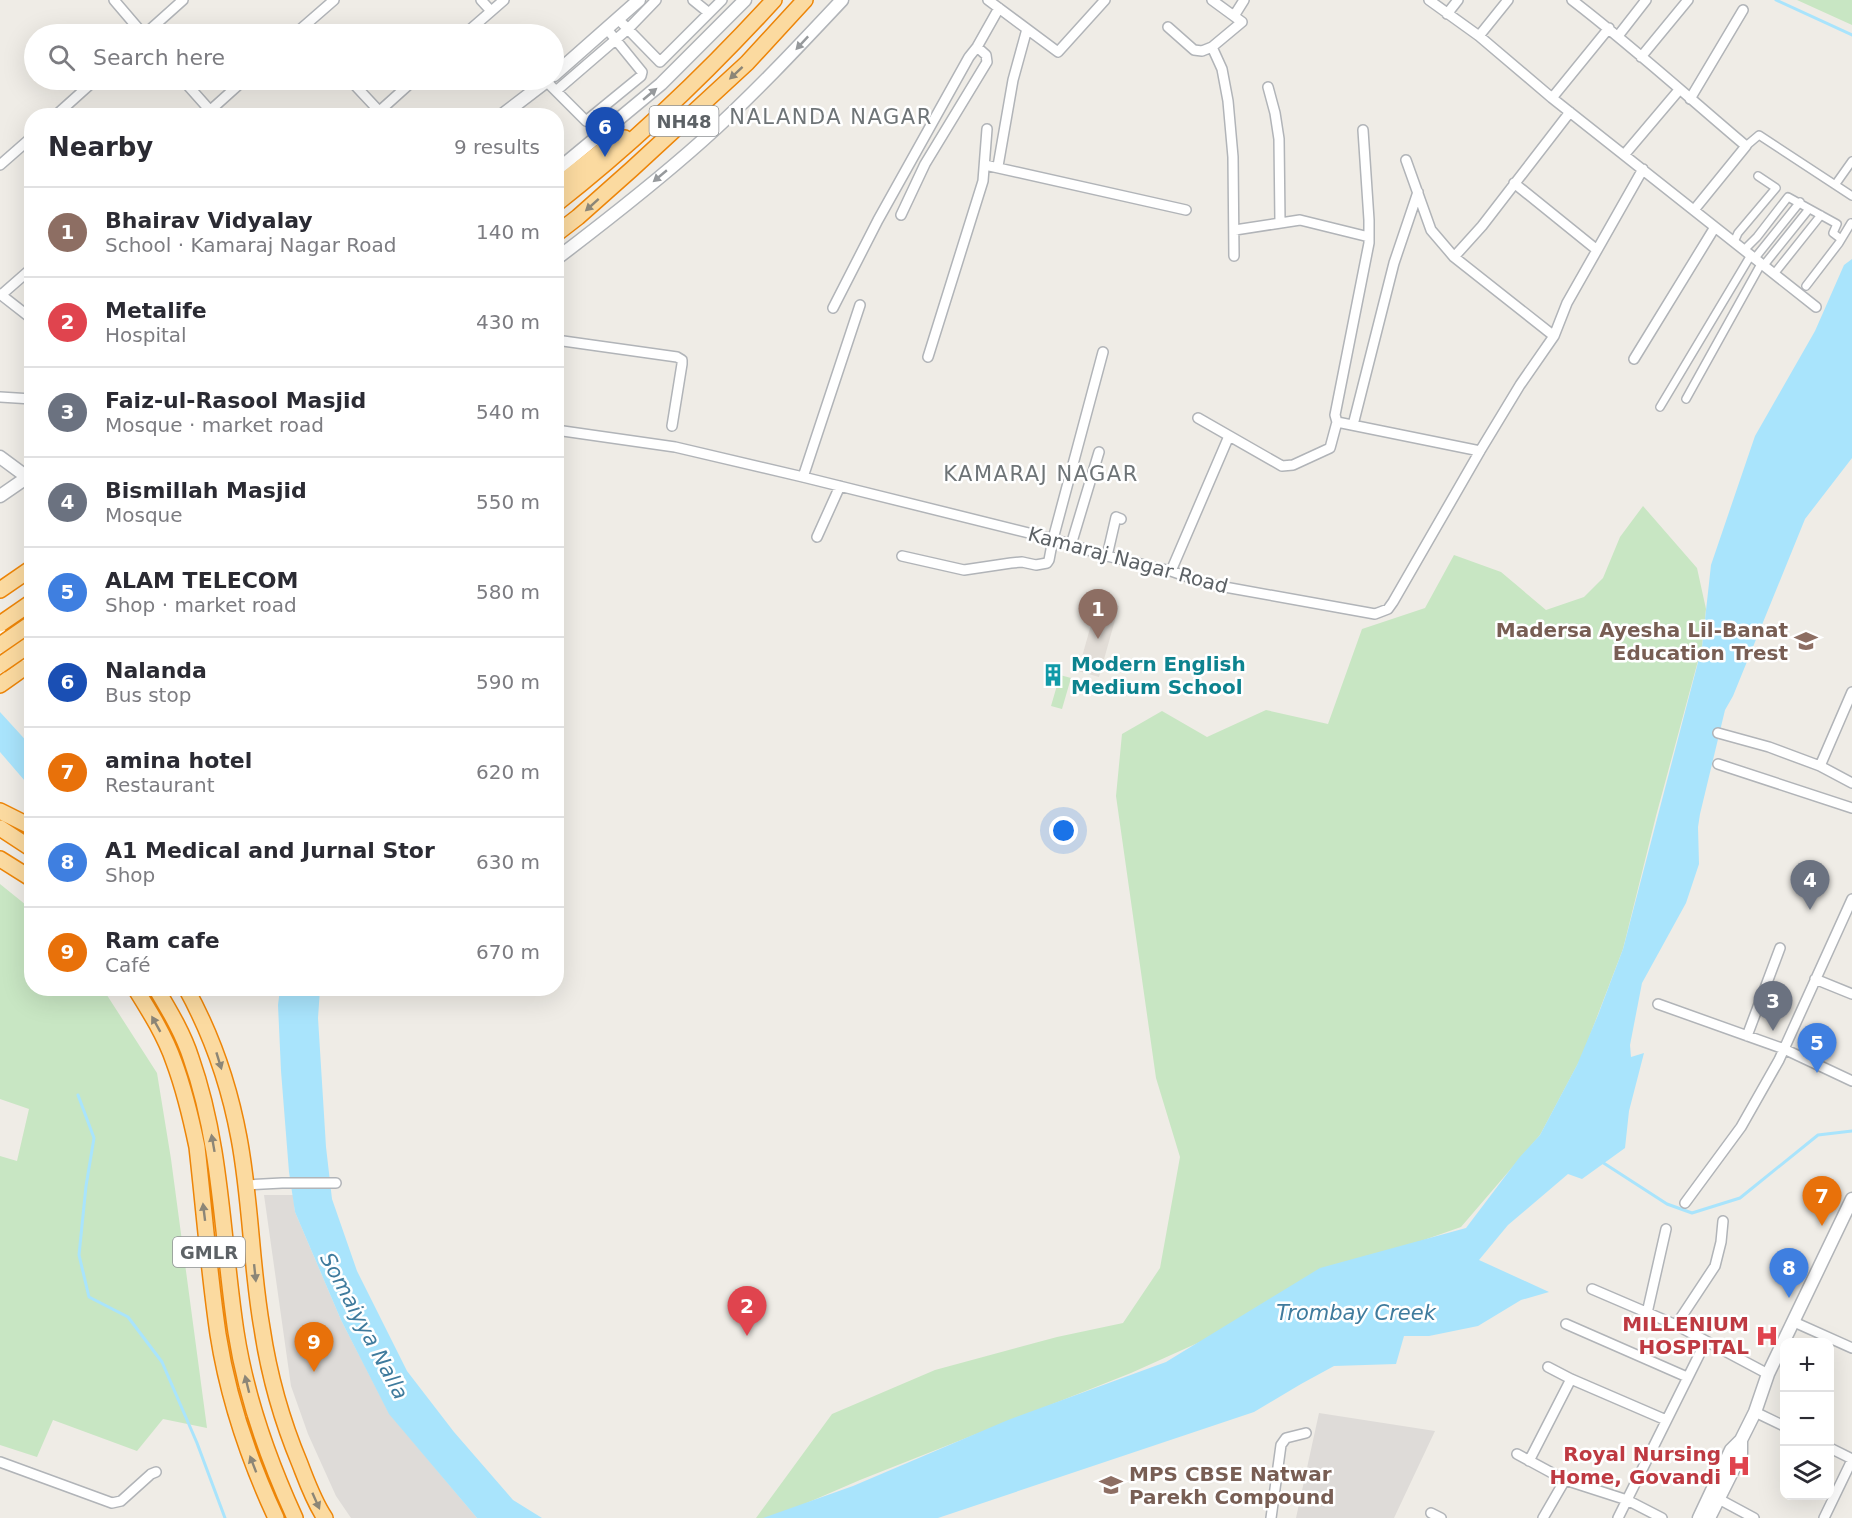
<!DOCTYPE html>
<meta charset="utf-8">
<style>
body{margin:0;font-family:"DejaVu Sans",sans-serif;background:#f2f2f3;color:#2b2b33}
.controls{position:absolute;right:18px;bottom:18px;display:grid;overflow:hidden;border-radius:12px;box-shadow:0 6px 24px #0002}
.controls button{width:54px;height:54px;display:grid;place-items:center;padding:0;border:0;border-bottom:2px solid #e1e1e2;background:#fff;color:#2b2b33;font:30px sans-serif}
.you{position:absolute;left:1064px;top:831px;width:21px;height:21px;margin:-15px;border:4px solid #fff;border-radius:50%;background:#1a73e8;box-shadow:0 0 0 9px #1a73e833}
.badge{display:grid;place-items:center;width:39px;height:39px;border-radius:50%;background:#e43742;color:#fff;font-size:20px;font-weight:700}
.pin{position:absolute;translate:-50% -50px;filter:drop-shadow(0 2px 3px #0008)}
.pin::after{content:'';position:absolute;top:32px;width:21px;height:18px;background:inherit;clip-path:polygon(0 0,100% 0,50% 100%)}
.list{margin:0;padding:0;list-style:none}
h2{display:flex;justify-content:space-between;align-items:center;height:78px;margin:0;padding:0 24px;font-size:26px}
h2 small{font-size:20px;font-weight:400;color:#7c7c81}
.list li{display:grid;grid-template-columns:39px 1fr auto;gap:18px;align-items:center;box-sizing:border-box;height:90px;padding:0 24px;border-top:2px solid #e1e1e2}
.list b{display:block;font-size:22px;white-space:nowrap}
.list p{margin:0;font-size:20px;white-space:nowrap;color:#7c7c81}
.list em{font-size:20px;font-style:normal;color:#7c7c81}
.icon{flex:none;width:33px;height:33px;fill:none;stroke:currentColor;stroke-width:2;stroke-linecap:round;stroke-linejoin:round}
.map{position:relative;flex:none;width:1852px;height:1518px;overflow:hidden}
.search{position:absolute;background:#fff;box-shadow:0 6px 24px #0002;left:24px;top:24px;width:540px;height:66px;display:flex;align-items:center;gap:15px;box-sizing:border-box;padding:0 21px;border-radius:33px;color:#7c7c81;font-size:22px}
.panel{position:absolute;background:#fff;box-shadow:0 6px 24px #0002;left:24px;top:108px;width:540px;height:888px;border-radius:24px}
.map>svg:first-child{display:block}
.industrial{fill:#dedbd8}
.education{fill:#e2ddd7}
.green{fill:#c8e6c3}
.water{fill:#a9e4fc}
.lines{fill:none;stroke-linecap:round;stroke-linejoin:round}
.stream{stroke:#a9e4fc;stroke-width:3}
.pedestrian-casing{stroke:#b1b4b8;stroke-width:10}
.minor-casing{stroke:#b1b4b8;stroke-width:12}
.tertiary-casing{stroke:#b1b4b8;stroke-width:15}
.trunk-casing{stroke:#ed8508;stroke-width:18}
.pedestrian{stroke:#fff;stroke-width:7}
.minor{stroke:#fff;stroke-width:9}
.tertiary{stroke:#fff;stroke-width:12}
.trunk{stroke:#fbdaa0;stroke-width:15}
.trunk-bridge-casing{stroke:#ed8508;stroke-width:18;stroke-linecap:butt}
.trunk-bridge{stroke:#fbdaa0;stroke-width:15}
.oneway{fill:#96999c}
.oneway2{fill:#8c8677}
.labels{text-anchor:middle;dominant-baseline:central;stroke-width:5;stroke-linejoin:round;paint-order:stroke}
.shield{fill:#fff;stroke:#8e9194;stroke-width:1.5}
.shield-label{font-size:18px;font-weight:bold;fill:#5d6266}
.street-label{font-size:20px;fill:#5d6266;stroke:#fff}
.education-label{font-size:20px;font-weight:bold;fill:#785e54;stroke:#fff;text-anchor:end}
.culture-label{font-size:20px;font-weight:bold;fill:#0d838f;stroke:#fff;text-anchor:start}
.health-label{font-size:20px;font-weight:bold;fill:#be3a42;stroke:#fff;text-anchor:end}
.neighbourhood-label{font-size:21px;letter-spacing:1.5px;fill:#6e7477;stroke:#fff}
.water-label{font-size:21px;font-style:italic;fill:#3f7b9d;stroke:#fff}
</style>
<div class="map">
<svg width="1852" height="1518" viewBox="0 0 1852 1518">
<rect width="100%" height="100%" fill="#efece6"/>
<path class="industrial" d="M 264,1195 L 293,1195 L 295,1212 L 341,1320 L 389,1413 L 477,1518 L 351,1518 L 336,1496 L 308,1434 L 291,1386 Z
M 1319,1413 L 1435,1431 L 1394,1518 L 1296,1518 Z"/>
<path class="education" d="M 1098,600 L 1119,606 L 1099,677 L 1078,671 Z"/>
<path class="green" d="M 1797,0 L 1852,0 L 1852,25 Z
M 1643,506 L 1697,568 L 1706,609 L 1702,646 L 1656,816 L 1623,949 L 1582,1056 L 1540,1135 L 1461,1227 L 1321,1276 L 1211,1337 L 1131,1373 L 860,1480 L 772,1518 L 756,1518 L 832,1414 L 935,1370 L 1057,1337 L 1123,1323 L 1160,1268 L 1180,1157 L 1156,1078 L 1116,796 L 1122,734 L 1162,711 L 1207,737 L 1266,710 L 1328,724 L 1362,629 L 1425,608 L 1454,555 L 1501,572 L 1546,610 L 1584,597 L 1603,578 L 1620,537 Z
M 1060,675 L 1071,678 L 1062,709 L 1051,706 Z
M 0,884 L 31,909 L 32,988 L 103,989 L 157,1073 L 171,1159 L 207,1428 L 163,1419 L 137,1451 L 53,1420 L 37,1457 L 0,1445 L 0,1156 L 17,1161 L 29,1109 L 0,1099 Z"/>
<path class="water" d="M 1852,259 L 1852,458 L 1805,519 L 1733,696 L 1725,710 L 1700,814 L 1698,827 L 1699,864 L 1686,903 L 1642,983 L 1630,1045 L 1631,1057 L 1644,1053 L 1629,1111 L 1625,1148 L 1582,1179 L 1568,1174 L 1508,1225 L 1479,1260 L 1549,1292 L 1521,1300 L 1478,1326 L 1429,1336 L 1404,1336 L 1396,1364 L 1334,1366 L 1301,1384 L 1254,1412 L 938,1518 L 763,1518 L 853,1486 L 1008,1420 L 1166,1362 L 1320,1268 L 1466,1228 L 1519,1158 L 1540,1135 L 1577,1065 L 1598,1015 L 1623,949 L 1702,647 L 1711,565 L 1755,436 L 1815,331 L 1844,265 Z
M 0,712 L 31,746 L 31,788 L 0,752 Z
M 280,989 L 320,989 L 318,1018 L 326,1147 L 332,1199 L 357,1271 L 407,1371 L 454,1432 L 513,1500 L 542,1518 L 477,1518 L 389,1414 L 341,1320 L 295,1212 L 289,1172 L 281,1071 L 278,1005 Z"/>
<g class="lines">
<path class="stream" d="M 1776,0 L 1852,35
M 78,1095 L 94,1138 L 86,1186 L 79,1255 L 89,1297 L 128,1317 L 162,1362 L 197,1443 L 225,1518
M 1602,1162 L 1667,1204 L 1692,1213 L 1740,1198 L 1818,1135 L 1852,1131"/>
<g class="pedestrian-casing">
<path id="pedestrian" d="M 1746,146 L 1759,135 L 1852,196
M 1835,185 L 1852,161
M 1734,242 L 1738,233 L 1776,188 L 1758,176
M 1744,250 L 1757,237 L 1788,197 L 1837,224 L 1833,233 L 1841,239
M 1755,258 L 1800,202
M 1764,265 L 1809,209
M 1774,274 L 1821,215
M 1806,286 L 1839,243 L 1851,223
M 1686,399 L 1761,264
M 1660,407 L 1751,255"/>
</g>
<g class="minor-casing">
<path id="minor" d="M 114,0 L 143,34
M 481,0 L 491,11
M 693,0 L 709,13
M 988,0 L 1058,52 L 1105,0
M 1429,0 L 1479,36 L 1552,98 L 1816,307
M 1572,0 C 1632,46 1688,97 1746,146 L 1694,210
M 1447,14 L 1458,0
M 1234,16 L 1244,0
M 618,19 L 660,62 L 722,0
M 1168,27 L 1194,50 L 1202,51 L 1212,47 L 1222,69 L 1228,101 L 1233,157 L 1234,256
M 145,34 L 183,0
M 295,34 L 334,0
M 465,34 L 504,0
M 1479,36 L 1508,0
M 1618,36 L 1646,0
M 1212,47 L 1242,22 L 1212,0
M 1641,57 L 1688,0
M 183,80 L 215,116
M 350,80 L 379,111
M 546,81 L 586,121 L 641,76 L 642,72 L 607,29
M 1268,87 L 1275,113 L 1279,139 L 1280,222
M 556,91 L 628,29 L 656,0
M 1552,98 L 1609,28
M 1690,99 L 1743,10
M 55,116 L 95,80
M 204,116 L 244,80
M 374,116 L 414,80
M 1624,155 L 1679,90
M 1406,160 L 1431,230 L 1454,257 L 1554,336 L 1567,303 L 1643,169
M 0,165 L 32,137
M 985,165 L 1186,210
M 998,166 L 1013,80 L 1027,29
M 1514,183 L 1597,250
M 901,215 L 925,164 L 987,62 L 986,55 L 977,47
M 1235,230 L 1300,220 L 1369,237
M 1454,257 L 1482,226 L 1570,112
M 0,294 L 32,319
M 1,295 L 32,268
M 833,308 L 878,220 L 969,57 L 977,47 L 999,8
M 556,340 L 677,357 L 682,360 L 682,364 L 672,426
M 928,357 L 983,181 L 987,129
M 1634,359 L 1715,227
M 0,397 L 32,399
M 1198,418 L 1282,466 L 1293,465 L 1330,448 L 1337,422 L 1335,415 L 1369,243 L 1369,220 L 1363,130
M 1337,422 L 1480,451
M 1353,425 L 1394,263 L 1418,192
M 556,430 L 675,447 L 803,477 L 1053,539 L 1107,556 L 1171,571 L 1208,584 L 1375,614 L 1388,609 L 1393,602 L 1480,451 L 1520,385 L 1554,336
M 803,477 L 860,305
M 817,537 L 840,486
M 1071,545 L 1099,452
M 902,556 L 964,570 L 1011,563 L 1022,562 L 1036,565 L 1047,563 L 1049,560 L 1053,539 L 1103,352
M 1107,556 L 1116,517 L 1121,519
M 1171,571 L 1229,436
M 1852,692 L 1820,766 L 1852,783
M 1718,733 L 1769,747 L 1820,766
M 1718,764 L 1852,808
M 1815,979 L 1852,994
M 1658,1004 L 1784,1049 L 1852,1081
M 1747,1036 L 1780,948
M 245,1185 L 282,1183 L 336,1183
M 1685,1203 L 1741,1127 L 1779,1060 L 1852,899
M 1592,1289 L 1676,1325 L 1768,1374
M 1647,1313 L 1666,1229
M 1794,1322 L 1852,1348
M 1566,1324 L 1687,1377
M 1676,1325 L 1715,1266 L 1721,1242 L 1723,1221
M 1548,1367 L 1571,1379 L 1666,1420
M 1755,1412 L 1784,1426
M 1830,1448 L 1852,1459
M 1517,1454 L 1565,1480 L 1627,1500 L 1662,1518
M 1529,1461 L 1571,1379
M 0,1462 L 112,1503 L 121,1501 L 151,1474 L 156,1472
M 1715,1497 L 1754,1518
M 1431,1513 L 1441,1518
M 1271,1518 L 1281,1445 L 1286,1438 L 1306,1433
M 1543,1518 L 1565,1480
M 1618,1518 L 1706,1341
M 1824,1518 L 1852,1460"/>
</g>
<g class="tertiary-casing">
<path id="tertiary" d="M 554,75 L 639,0
M 501,116 L 548,80
M 556,171 L 661,84 L 745,0
M 556,259 C 606,221 656,182 703,140 C 752,96 797,48 842,0
M 0,457 L 27,477
M 0,496 L 32,474
M 0,634 L 24,668 L 32,662
M 1699,1518 L 1731,1450 L 1741,1440 L 1755,1412 L 1768,1374 L 1852,1199
M 1709,1518 L 1741,1454 L 1741,1440"/>
</g>
<g class="trunk-casing">
<path id="trunk" d="M 556,187 L 605,148 L 625,138
M 556,204 C 635,142 707,73 774,0
M 556,234 L 578,217 L 632,169 L 747,63 L 805,0
M 0,590 L 32,568
M 0,624 L 32,602
M 0,685 L 24,668
M 0,811 L 32,827
M 0,828 L 32,849
M 0,859 L 32,879
M 135,988 C 150,1012 165,1036 174,1062 C 184,1089 191,1118 197,1147 C 204,1209 209,1272 218,1334 C 228,1398 249,1460 276,1518
M 156,988 C 169,1010 183,1033 191,1058 C 222,1146 222,1240 236,1332 C 246,1397 268,1459 295,1518
M 186,988 C 213,1037 229,1084 239,1138 C 251,1201 251,1266 262,1328 C 269,1375 282,1421 300,1464 C 307,1482 314,1502 325,1518"/>
</g>
<use href="#pedestrian" class="pedestrian"/>
<use href="#minor" class="minor"/>
<use href="#tertiary" class="tertiary"/>
<use href="#trunk" class="trunk"/>
<g class="trunk-bridge-casing">
<path id="trunk-bridge" d="M 0,645 L 32,623
M 0,665 L 32,643"/>
</g>
<use href="#trunk-bridge" class="trunk-bridge"/>
</g>
<defs><path id="oneway-solid" d="M-6-.8H1V-3.2L6.5 0L1 3.2V.8H-6Z" transform="scale(1.5)"/></defs>
<g class="oneway">
<use href="#oneway-solid" transform="translate(802 43) rotate(133)"/>
<use href="#oneway-solid" transform="translate(650 94) rotate(-40)"/>
<use href="#oneway-solid" transform="translate(660 176) rotate(140)"/>
</g>
<g class="oneway2">
<use href="#oneway-solid" transform="translate(736 73) rotate(137)"/>
<use href="#oneway-solid" transform="translate(592 205) rotate(138)"/>
<use href="#oneway-solid" transform="translate(156 1024) rotate(-119)"/>
<use href="#oneway-solid" transform="translate(219 1061) rotate(73)"/>
<use href="#oneway-solid" transform="translate(213 1143) rotate(-100)"/>
<use href="#oneway-solid" transform="translate(204 1212) rotate(-97)"/>
<use href="#oneway-solid" transform="translate(255 1273) rotate(84)"/>
<use href="#oneway-solid" transform="translate(247 1384) rotate(-104)"/>
<use href="#oneway-solid" transform="translate(253 1464) rotate(-111)"/>
<use href="#oneway-solid" transform="translate(316 1501) rotate(66)"/>
</g>
<defs>
<g id="school-bare" transform="scale(1.8)"><path d="M0-5L7-2L0 1L-7-2ZM-4 1L0 2.5L4 1V4Q0 6-4 4Z" fill="#8d6e63" stroke="#fff" stroke-width="2.5" paint-order="stroke"/></g>
<g id="building-bare" transform="scale(1.8)"><path d="M-4-6H4V6H1V3H-1V6H-4ZM-2.5-4.3h1.7v1.8h-1.7ZM.8-4.3h1.7v1.8H.8ZM-2.5-1h1.7V.8h-1.7ZM.8-1h1.7V.8H.8Z" fill="#0f9aa8" stroke="#fff" stroke-width="2.5" paint-order="stroke"/></g>
<g id="hospital-bare" transform="scale(1.8)"><path d="M-5-5h3v3.5h4V-5h3V5h-3V1.5h-4V5h-3Z" fill="#e0444e" stroke="#fff" stroke-width="2.5" paint-order="stroke"/></g>
</defs>
<g fill-rule="evenodd">
<use href="#school-bare" x="1806" y="641"/>
<use href="#building-bare" x="1053" y="675"/>
<use href="#hospital-bare" x="1767" y="1336"/>
<use href="#hospital-bare" x="1739" y="1466"/>
<use href="#school-bare" x="1111" y="1485"/>
</g>
<g class="labels">
<g class="shield">
<rect x="649.5" y="106" width="69" height="30" rx="4.5"/>
<rect x="173" y="1237" width="72" height="30" rx="4.5"/>
</g>
<g class="shield-label">
<text x="684" y="121">NH48</text>
<text x="209" y="1252">GMLR</text>
</g>
<g class="street-label">
<text transform="translate(1128 560) rotate(15)">Kamaraj Nagar Road</text>
</g>
<g class="education-label">
<text x="1788" y="630">Madersa Ayesha Lil-Banat<tspan x="1788" dy="23">Education Trest</tspan></text>
<text x="1129" y="1474" text-anchor="start">MPS CBSE Natwar<tspan x="1129" dy="23">Parekh Compound</tspan></text>
</g>
<g class="culture-label">
<text x="1071" y="664">Modern English<tspan x="1071" dy="23">Medium School</tspan></text>
</g>
<g class="health-label">
<text x="1749" y="1324">MILLENIUM<tspan x="1749" dy="23">HOSPITAL</tspan></text>
<text x="1721" y="1454">Royal Nursing<tspan x="1721" dy="23">Home, Govandi</tspan></text>
</g>
<g class="neighbourhood-label">
<text x="831" y="117">NALANDA NAGAR</text>
<text x="1041" y="474">KAMARAJ NAGAR</text>
</g>
<g class="water-label">
<text x="1356" y="1313">Trombay Creek</text>
<text transform="translate(364 1326) rotate(62)">Somaiyya Nalla</text>
</g>
</g>
</svg>
<div class="controls">
<button>+</button>
<button>−</button>
<button><svg class="icon" aria-label="layers" viewBox="0 0 24 24"><path d="M12 4l9 5-9 5-9-5zM3 14l9 5 9-5"/></svg></button>
</div>
<div class="you"></div>
<div class="pin badge" style="left:1098px;top:639px;background:#8d6e63">1</div>
<div class="pin badge" style="left:747px;top:1336px;background:#e0444e">2</div>
<div class="pin badge" style="left:1773px;top:1031px;background:#6b7280">3</div>
<div class="pin badge" style="left:1810px;top:910px;background:#6b7280">4</div>
<div class="pin badge" style="left:1817px;top:1073px;background:#3f7fe0">5</div>
<div class="pin badge" style="left:605px;top:157px;background:#1a4fb4">6</div>
<div class="pin badge" style="left:1822px;top:1226px;background:#e8710a">7</div>
<div class="pin badge" style="left:1789px;top:1298px;background:#3f7fe0">8</div>
<div class="pin badge" style="left:314px;top:1372px;background:#e8710a">9</div>
<div class="search"><svg class="icon" aria-label="search" viewBox="0 0 24 24"><circle cx="10" cy="10" r="6"/><path d="M15 15l6 6"/></svg>Search here</div>
<section class="panel">
<h2>Nearby<small>9 results</small></h2>
<ul class="list">
<li><span class="badge" style="background:#8d6e63">1</span><div><b>Bhairav Vidyalay</b><p>School · Kamaraj Nagar Road</p></div><em>140 m</em></li>
<li><span class="badge" style="background:#e0444e">2</span><div><b>Metalife</b><p>Hospital</p></div><em>430 m</em></li>
<li><span class="badge" style="background:#6b7280">3</span><div><b>Faiz-ul-Rasool Masjid</b><p>Mosque · market road</p></div><em>540 m</em></li>
<li><span class="badge" style="background:#6b7280">4</span><div><b>Bismillah Masjid</b><p>Mosque</p></div><em>550 m</em></li>
<li><span class="badge" style="background:#3f7fe0">5</span><div><b>ALAM TELECOM</b><p>Shop · market road</p></div><em>580 m</em></li>
<li><span class="badge" style="background:#1a4fb4">6</span><div><b>Nalanda</b><p>Bus stop</p></div><em>590 m</em></li>
<li><span class="badge" style="background:#e8710a">7</span><div><b>amina hotel</b><p>Restaurant</p></div><em>620 m</em></li>
<li><span class="badge" style="background:#3f7fe0">8</span><div><b>A1 Medical and Jurnal Stor</b><p>Shop</p></div><em>630 m</em></li>
<li><span class="badge" style="background:#e8710a">9</span><div><b>Ram cafe</b><p>Café</p></div><em>670 m</em></li>
</ul>
</section>
</div>
